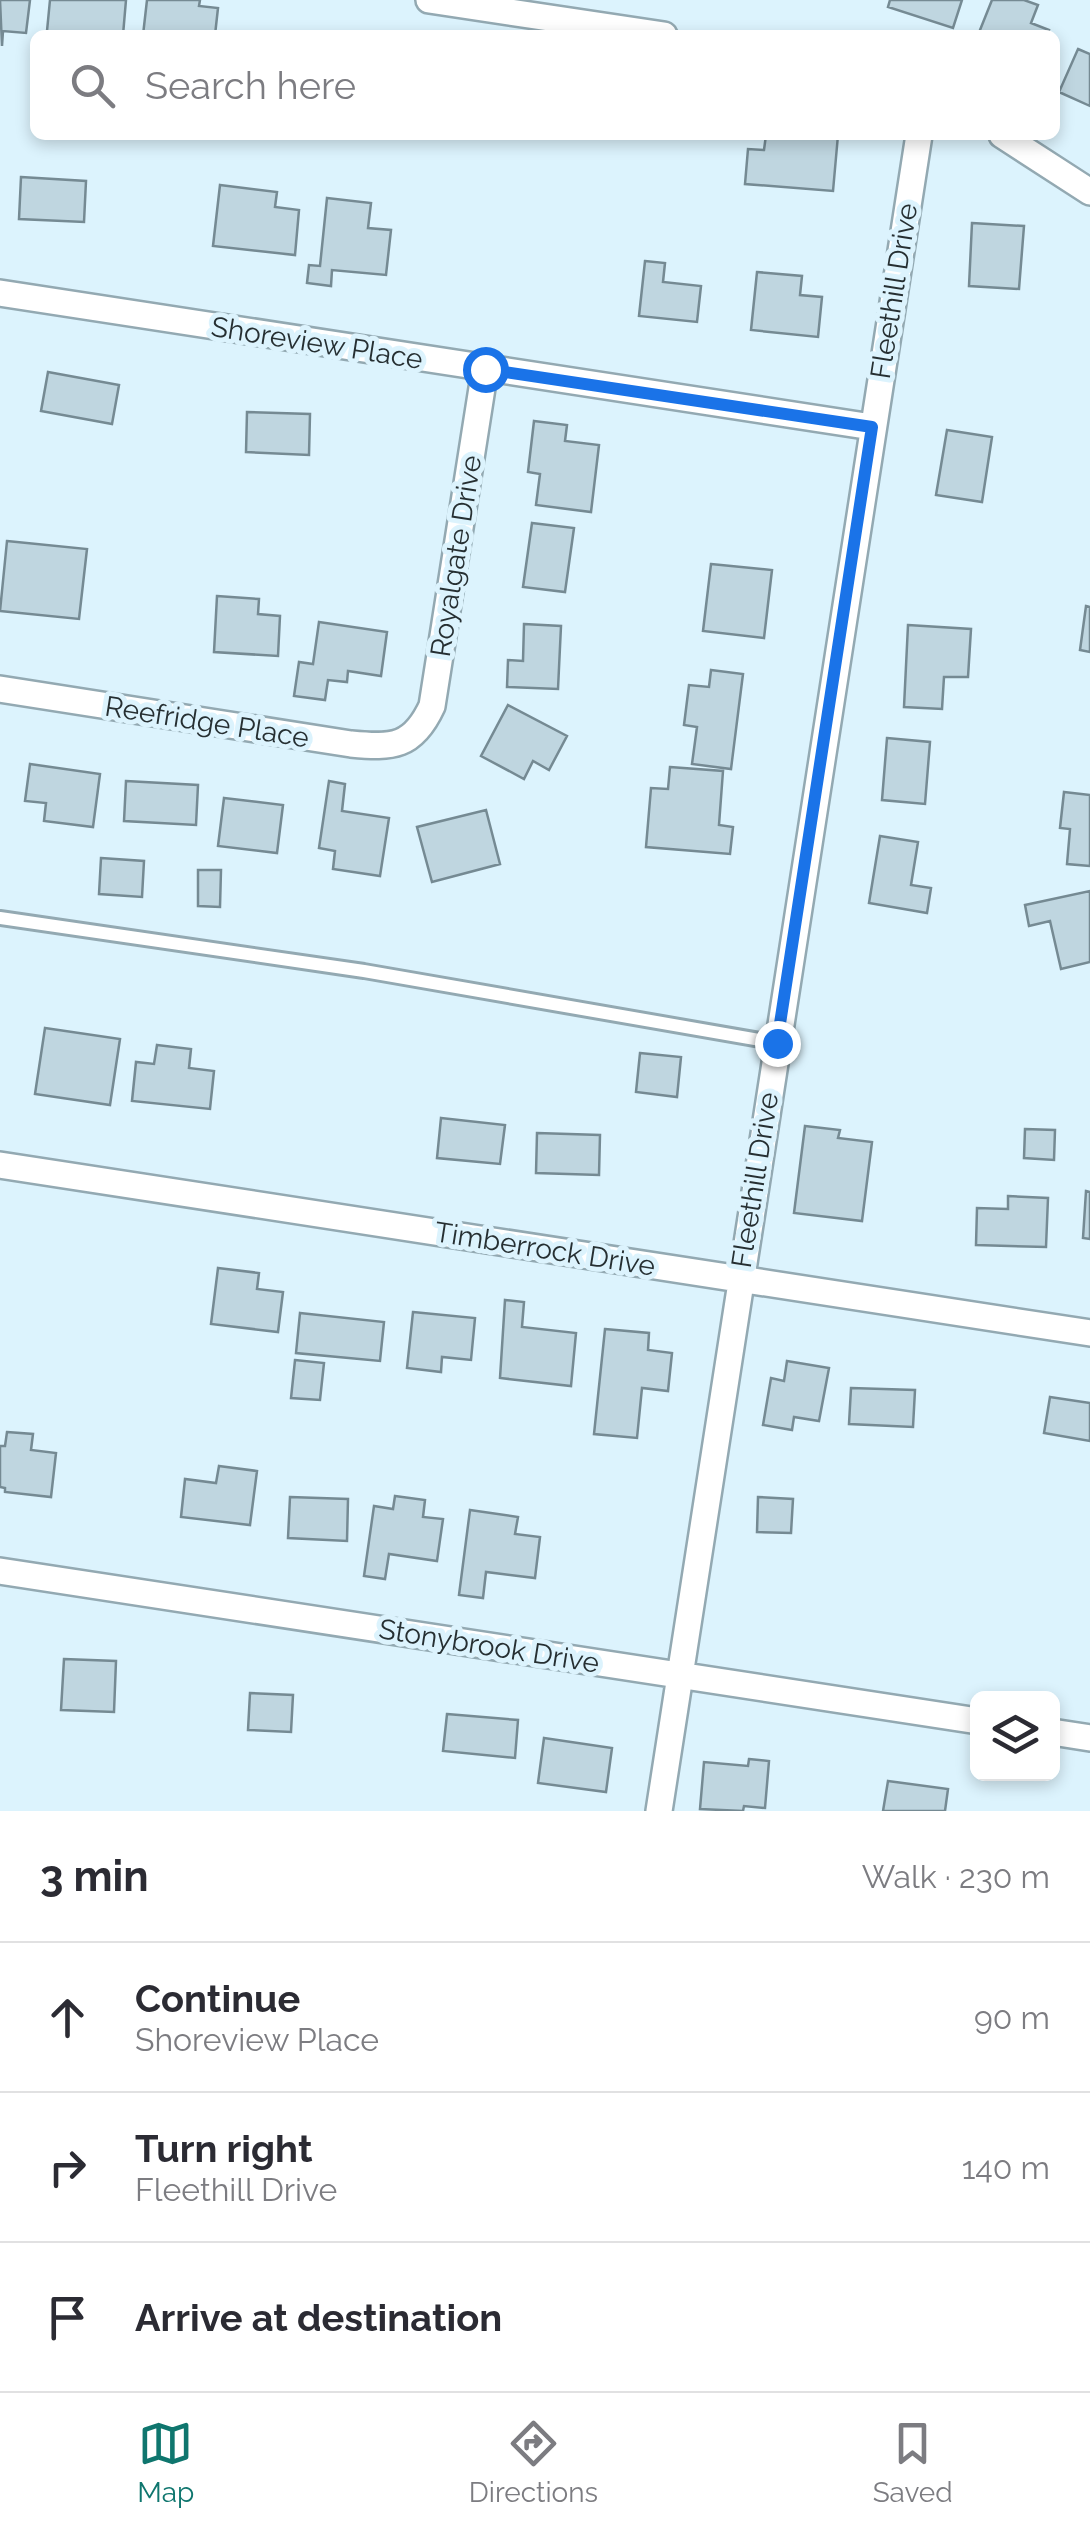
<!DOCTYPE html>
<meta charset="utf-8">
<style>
body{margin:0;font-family:Raleway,sans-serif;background:#f2f2f3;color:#2b2b33}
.controls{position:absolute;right:30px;bottom:30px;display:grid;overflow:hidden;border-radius:15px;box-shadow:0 5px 15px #0003}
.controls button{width:90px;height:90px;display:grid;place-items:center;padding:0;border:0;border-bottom:2px solid #e1e1e2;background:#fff;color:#2b2b33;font:50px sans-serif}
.stop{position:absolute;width:30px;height:30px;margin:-22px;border:8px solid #1a73e8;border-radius:50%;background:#fff}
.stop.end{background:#1a73e8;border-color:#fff;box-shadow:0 2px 10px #0008}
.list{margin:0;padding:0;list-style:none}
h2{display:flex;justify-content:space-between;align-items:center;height:130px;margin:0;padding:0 40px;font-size:42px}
h2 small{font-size:32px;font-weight:400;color:#7c7c81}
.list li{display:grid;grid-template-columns:65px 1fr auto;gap:30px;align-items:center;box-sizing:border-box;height:150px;padding:0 40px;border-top:2px solid #e1e1e2}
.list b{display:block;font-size:38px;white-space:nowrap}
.list p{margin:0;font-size:32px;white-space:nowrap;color:#7c7c81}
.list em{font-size:32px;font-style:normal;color:#7c7c81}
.icon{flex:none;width:55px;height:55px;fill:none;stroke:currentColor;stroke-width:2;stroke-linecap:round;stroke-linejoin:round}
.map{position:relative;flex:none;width:1090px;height:1811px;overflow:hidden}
.search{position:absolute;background:#fff;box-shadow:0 5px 15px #0003;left:30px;right:30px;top:30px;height:110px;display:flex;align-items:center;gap:25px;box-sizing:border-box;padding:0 35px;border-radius:15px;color:#7c7c81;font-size:38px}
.sheet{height:580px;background:#fff}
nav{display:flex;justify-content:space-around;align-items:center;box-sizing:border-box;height:140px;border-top:2px solid #e1e1e2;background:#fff;font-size:28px;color:#7c7c81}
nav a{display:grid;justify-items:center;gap:5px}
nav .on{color:#0f766e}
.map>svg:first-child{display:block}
.building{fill:#bfd6e0;stroke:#758a93;stroke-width:2.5}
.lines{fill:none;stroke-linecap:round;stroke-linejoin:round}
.service-casing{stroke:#93a9b2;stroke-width:18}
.minor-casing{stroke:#93a9b2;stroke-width:30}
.service{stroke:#fff;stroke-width:12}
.minor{stroke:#fff;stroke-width:25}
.route{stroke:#1a73e8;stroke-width:12}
.labels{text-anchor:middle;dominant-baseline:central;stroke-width:10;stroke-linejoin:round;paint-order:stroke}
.street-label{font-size:28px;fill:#262f32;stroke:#dcf3fd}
</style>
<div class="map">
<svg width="1090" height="1811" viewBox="0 0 1090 1811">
<rect width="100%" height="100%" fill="#dcf3fd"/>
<path class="building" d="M 0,0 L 30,0 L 26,33 L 3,31 L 2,46 Z
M 50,0 L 126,0 L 123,35 L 62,35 L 62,32 L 47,31 Z
M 147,0 L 200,0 L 199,6 L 218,8 L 215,35 L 143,35 Z
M 890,0 L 962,0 L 953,28 L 888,7 Z
M 992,0 L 1024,0 L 1038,5 L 1031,23 L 1049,30 L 1047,35 L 978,35 Z
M 1078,49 L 1090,54 L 1090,106 L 1059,92 Z
M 766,135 L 838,135 L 833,191 L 745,184 L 748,149 L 764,150 Z
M 21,177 L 86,181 L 84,222 L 19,219 Z
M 220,185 L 277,192 L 275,207 L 299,210 L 295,255 L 213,246 Z
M 327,198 L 371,203 L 368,228 L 391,230 L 386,275 L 332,270 L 331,286 L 307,283 L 309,265 L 320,266 Z
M 972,223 L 1024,226 L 1019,289 L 969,286 Z
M 645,261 L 665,263 L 663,282 L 701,286 L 697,322 L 639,316 Z
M 757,272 L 802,276 L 800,295 L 822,297 L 818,337 L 751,330 Z
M 48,372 L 119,385 L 112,424 L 41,411 Z
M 247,412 L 310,414 L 309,455 L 246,452 Z
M 534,421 L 567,425 L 565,441 L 599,445 L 591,512 L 536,505 L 540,474 L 528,472 Z
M 947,430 L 992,437 L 982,502 L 936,495 Z
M 532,523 L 574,528 L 565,592 L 523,587 Z
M 7,541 L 87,549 L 79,619 L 0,611 Z
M 711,564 L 772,570 L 764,638 L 703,631 Z
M 217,596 L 259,599 L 258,614 L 280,616 L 278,656 L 214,652 Z
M 1086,606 L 1090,607 L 1090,652 L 1080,650 Z
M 319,622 L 387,632 L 381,676 L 348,671 L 347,682 L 328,680 L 325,700 L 294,696 L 299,662 L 313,664 Z
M 524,624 L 561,626 L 558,689 L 507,687 L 508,660 L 523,661 Z
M 908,625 L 971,629 L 968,677 L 944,677 L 942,709 L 904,707 Z
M 711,670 L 743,674 L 731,769 L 692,764 L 697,727 L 684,725 L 689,685 L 709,687 Z
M 508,705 L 567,736 L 549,770 L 533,761 L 524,779 L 481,756 Z
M 887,738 L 930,742 L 925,804 L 882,800 Z
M 30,764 L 100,774 L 93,827 L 44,821 L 46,803 L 25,801 Z
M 670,767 L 723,771 L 719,825 L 733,827 L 730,854 L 646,847 L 651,788 L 668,789 Z
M 126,781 L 198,785 L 196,825 L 124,821 Z
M 329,781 L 345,784 L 342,811 L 389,818 L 380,876 L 333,869 L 335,851 L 319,848 Z
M 1064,792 L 1090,795 L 1090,866 L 1067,864 L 1070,829 L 1060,828 Z
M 224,798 L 283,805 L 277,853 L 218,846 Z
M 486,810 L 500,864 L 432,882 L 417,827 Z
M 880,836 L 918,842 L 911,885 L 931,888 L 927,913 L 869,903 Z
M 101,858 L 144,861 L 142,897 L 99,894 Z
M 198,870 L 221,870 L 220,907 L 198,906 Z
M 1090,891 L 1090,962 L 1061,969 L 1050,921 L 1029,926 L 1025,905 Z
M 45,1028 L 120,1039 L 110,1105 L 35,1094 Z
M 157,1045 L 191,1049 L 189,1068 L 214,1071 L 210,1109 L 132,1101 L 136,1062 L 154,1064 Z
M 640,1053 L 681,1057 L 677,1097 L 636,1092 Z
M 441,1118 L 505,1125 L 500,1164 L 437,1158 Z
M 805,1126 L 840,1130 L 838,1138 L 872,1142 L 862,1221 L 794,1213 Z
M 1025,1129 L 1055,1130 L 1054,1160 L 1024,1158 Z
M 537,1133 L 600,1135 L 599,1175 L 536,1173 Z
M 1086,1191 L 1090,1192 L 1090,1239 L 1083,1238 Z
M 1008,1196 L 1048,1198 L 1046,1247 L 976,1245 L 977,1208 L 1008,1209 Z
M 218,1268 L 259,1273 L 257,1289 L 283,1292 L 278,1332 L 211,1324 Z
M 505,1300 L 524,1302 L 522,1327 L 576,1333 L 571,1386 L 500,1378 Z
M 413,1312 L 475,1318 L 471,1360 L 442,1357 L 441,1372 L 407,1368 Z
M 300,1313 L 384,1322 L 380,1361 L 296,1353 Z
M 605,1329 L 649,1333 L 648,1350 L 672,1353 L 668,1391 L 642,1388 L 637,1438 L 594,1434 Z
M 295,1360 L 324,1363 L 320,1400 L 291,1398 Z
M 787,1361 L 829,1368 L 819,1421 L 794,1417 L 792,1430 L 763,1425 L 771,1378 L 784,1381 Z
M 851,1388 L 915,1390 L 913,1427 L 849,1424 Z
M 1050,1397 L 1090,1403 L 1090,1441 L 1044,1433 Z
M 7,1432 L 33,1434 L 31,1450 L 56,1453 L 51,1497 L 5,1492 L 5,1488 L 0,1487 L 0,1446 L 5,1446 Z
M 219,1466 L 257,1471 L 250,1525 L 181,1517 L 185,1479 L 216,1483 Z
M 395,1496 L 425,1500 L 423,1517 L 443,1519 L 437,1561 L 389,1554 L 385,1579 L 364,1576 L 374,1506 L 393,1509 Z
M 290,1497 L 348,1499 L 347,1541 L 288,1538 Z
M 758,1497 L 793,1499 L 791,1533 L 757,1532 Z
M 470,1510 L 518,1517 L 515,1534 L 540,1537 L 535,1578 L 486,1572 L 483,1598 L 459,1595 Z
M 64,1659 L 116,1661 L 114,1712 L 61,1710 Z
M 250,1693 L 293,1695 L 291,1732 L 248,1730 Z
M 447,1714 L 518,1720 L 515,1758 L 443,1751 Z
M 544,1738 L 612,1748 L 606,1792 L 538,1783 Z
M 749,1759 L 769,1761 L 765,1808 L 744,1806 L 743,1811 L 700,1809 L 704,1762 L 748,1766 Z
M 888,1781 L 948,1789 L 945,1811 L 883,1811 Z"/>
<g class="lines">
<g class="service-casing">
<path id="service" d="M 0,918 L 364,971 L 777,1043"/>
</g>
<g class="minor-casing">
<path id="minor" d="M 429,0 L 664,35
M 1002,135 L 1090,192
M 0,293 L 872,427
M 0,689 L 351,744 C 393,748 413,747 432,706 L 485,369
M 0,1165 L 1090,1333
M 0,1571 L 978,1721
M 1052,1732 L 1090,1738
M 659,1811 L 919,135"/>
</g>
<use href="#service" class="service"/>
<use href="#minor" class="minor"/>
</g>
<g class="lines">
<path class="route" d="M 485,369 L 872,427 L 777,1043"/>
</g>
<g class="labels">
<g class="street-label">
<text transform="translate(894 291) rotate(-81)">Fleethill Drive</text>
<text transform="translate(317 343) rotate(9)">Shoreview Place</text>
<text transform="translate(456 556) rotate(-81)">Royalgate Drive</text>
<text transform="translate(207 722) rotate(9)">Reefridge Place</text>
<text transform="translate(755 1180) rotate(-81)">Fleethill Drive</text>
<text transform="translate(545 1249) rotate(9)">Timberrock Drive</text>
<text transform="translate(489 1646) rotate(9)">Stonybrook Drive</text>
</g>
</g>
</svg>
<div class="controls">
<button><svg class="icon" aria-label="layers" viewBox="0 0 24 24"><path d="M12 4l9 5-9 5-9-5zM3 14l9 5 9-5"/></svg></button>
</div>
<div class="stop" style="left:485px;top:369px"></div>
<div class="stop end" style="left:777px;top:1043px"></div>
<div class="search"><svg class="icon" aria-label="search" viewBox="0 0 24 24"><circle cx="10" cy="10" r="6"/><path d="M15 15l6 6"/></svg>Search here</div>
</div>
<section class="sheet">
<h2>3 min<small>Walk · 230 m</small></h2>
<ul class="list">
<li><svg class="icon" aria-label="ahead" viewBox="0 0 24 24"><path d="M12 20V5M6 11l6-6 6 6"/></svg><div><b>Continue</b><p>Shoreview Place</p></div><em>90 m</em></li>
<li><svg class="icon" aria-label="right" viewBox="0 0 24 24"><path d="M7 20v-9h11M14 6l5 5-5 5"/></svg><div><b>Turn right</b><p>Fleethill Drive</p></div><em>140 m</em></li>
<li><svg class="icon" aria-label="arrive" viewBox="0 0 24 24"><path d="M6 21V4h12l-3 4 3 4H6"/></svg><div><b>Arrive at destination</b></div></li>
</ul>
</section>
<nav>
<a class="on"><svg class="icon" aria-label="map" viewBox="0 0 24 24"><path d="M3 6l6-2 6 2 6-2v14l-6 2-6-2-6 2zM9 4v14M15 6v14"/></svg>Map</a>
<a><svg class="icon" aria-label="directions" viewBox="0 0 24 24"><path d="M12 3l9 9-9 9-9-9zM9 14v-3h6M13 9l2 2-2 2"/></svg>Directions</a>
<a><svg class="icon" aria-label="saved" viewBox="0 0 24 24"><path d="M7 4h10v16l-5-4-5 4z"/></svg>Saved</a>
</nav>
